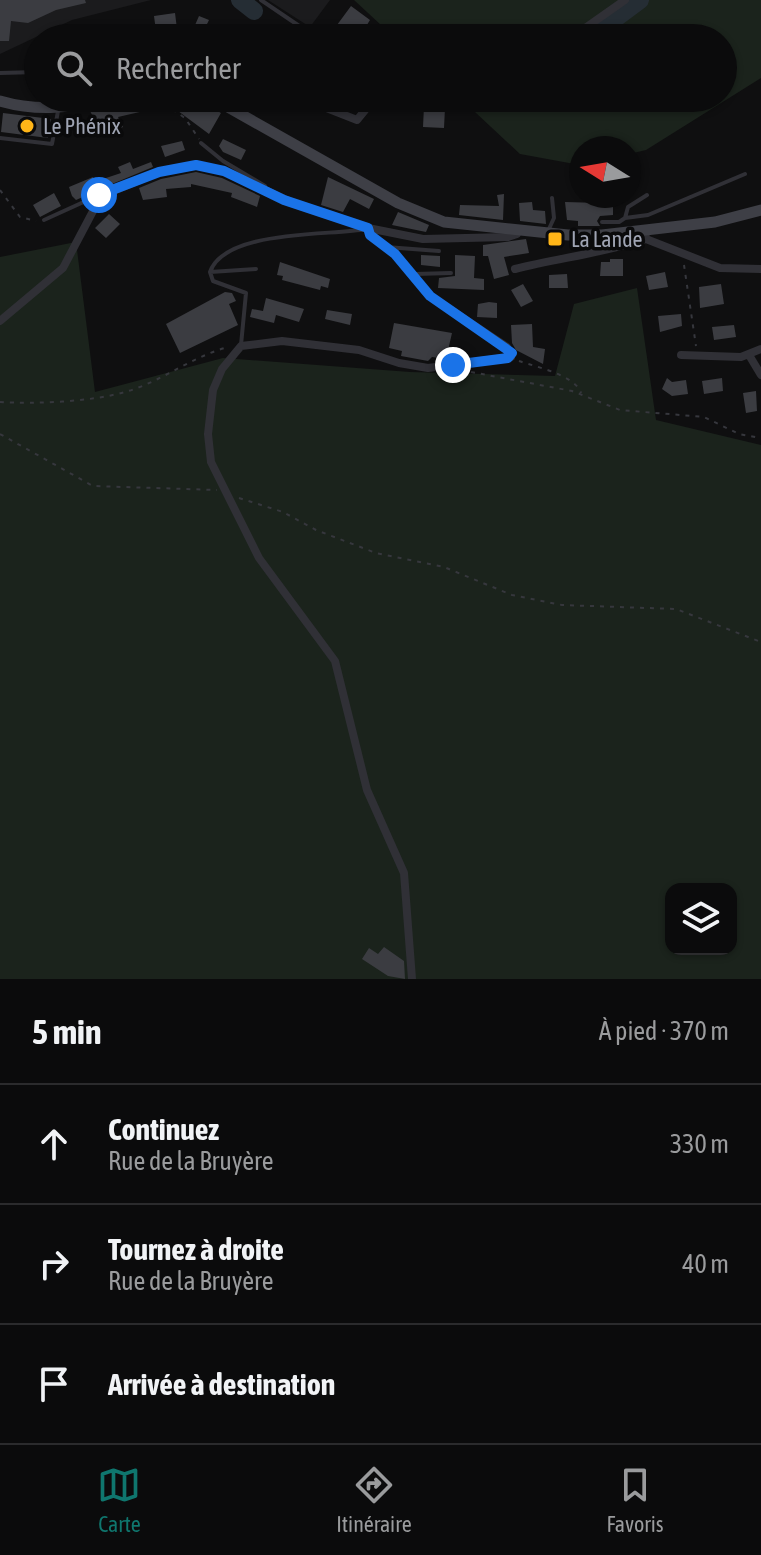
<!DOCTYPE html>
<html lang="fr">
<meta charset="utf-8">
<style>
body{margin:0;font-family:"Asap Condensed",sans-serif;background:#141415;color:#f1f3f6}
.controls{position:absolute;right:24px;bottom:24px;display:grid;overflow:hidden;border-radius:16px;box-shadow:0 2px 6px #0004}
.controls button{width:72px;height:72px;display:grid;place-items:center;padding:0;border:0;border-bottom:2px solid #2b2b2d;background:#0b0b0c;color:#f1f3f6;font:40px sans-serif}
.compass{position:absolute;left:569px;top:136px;width:72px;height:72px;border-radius:50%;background:#0b0b0c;box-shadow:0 2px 6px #0004;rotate:281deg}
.stop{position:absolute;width:24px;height:24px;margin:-18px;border:6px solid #1a73e8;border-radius:50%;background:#fff}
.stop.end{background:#1a73e8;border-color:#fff;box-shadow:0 2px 8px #0008}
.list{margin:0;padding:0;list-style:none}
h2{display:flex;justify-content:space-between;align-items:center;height:104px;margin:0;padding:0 32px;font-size:34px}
h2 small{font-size:26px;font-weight:400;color:#9a9b9d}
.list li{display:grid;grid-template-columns:52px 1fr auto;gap:24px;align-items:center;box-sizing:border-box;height:120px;padding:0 32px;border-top:2px solid #2b2b2d}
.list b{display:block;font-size:30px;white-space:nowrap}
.list p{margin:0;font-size:26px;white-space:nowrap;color:#9a9b9d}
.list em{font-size:26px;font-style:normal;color:#9a9b9d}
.icon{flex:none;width:44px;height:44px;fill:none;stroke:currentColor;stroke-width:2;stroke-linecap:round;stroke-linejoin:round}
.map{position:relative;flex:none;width:761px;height:979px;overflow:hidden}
.search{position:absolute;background:#0b0b0c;box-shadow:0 2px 6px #0004;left:24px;right:24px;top:24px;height:88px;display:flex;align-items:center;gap:20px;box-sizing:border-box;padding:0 28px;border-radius:44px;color:#9a9b9d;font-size:30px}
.sheet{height:464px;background:#0b0b0c}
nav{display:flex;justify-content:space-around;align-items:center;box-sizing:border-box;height:112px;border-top:2px solid #2b2b2d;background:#0b0b0c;font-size:22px;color:#9a9b9d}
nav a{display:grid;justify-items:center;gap:4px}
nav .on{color:#0f766e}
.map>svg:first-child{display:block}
.built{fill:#1b1b1d}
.green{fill:#1b231c;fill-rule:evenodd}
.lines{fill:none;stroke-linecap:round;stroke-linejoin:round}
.river{stroke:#252d34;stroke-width:18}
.building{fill:#3b3c41}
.path{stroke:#36373d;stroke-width:2;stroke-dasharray:4 6;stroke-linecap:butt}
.service{stroke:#303036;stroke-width:4}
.minor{stroke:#303036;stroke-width:8}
.secondary{stroke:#3e3f46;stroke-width:11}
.route{stroke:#1a73e8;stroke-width:10}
.poi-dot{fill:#ffb518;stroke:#0a0a0b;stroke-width:3}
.labels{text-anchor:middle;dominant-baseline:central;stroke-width:7;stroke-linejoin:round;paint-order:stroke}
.poi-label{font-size:22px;fill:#9fa4b3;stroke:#0a0a0b;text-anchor:start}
</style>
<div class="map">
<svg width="761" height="979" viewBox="0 0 761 979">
<rect width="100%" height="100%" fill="#0f0f10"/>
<path class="built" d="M 0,0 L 151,0 L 72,20 L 0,54 Z
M 268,0 L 330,0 L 310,27 Z"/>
<path class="green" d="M 354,0 L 761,0 L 761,78 L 646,150 L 629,154 L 629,148 L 581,148 L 580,165 L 520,154 L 460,98 L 723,98 L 723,38 L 395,38 Z
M 76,242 L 95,392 L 223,358 L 410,372 L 555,376 L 574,304 L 637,288 L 656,420 L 761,445 L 761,979 L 0,979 L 0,257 ZM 671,889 L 731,889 L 731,949 L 671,949 Z"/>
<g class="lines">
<path class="river" d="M 240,0 L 254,11
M 589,38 L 640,0"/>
</g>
<path class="building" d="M 0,0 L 85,0 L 86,3 L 56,10 L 28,23 L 11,21 L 9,41 L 0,41 Z
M 351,6 L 370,20 L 359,38 L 337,25 Z
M 175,13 L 177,29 L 156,31 L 154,16 Z
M 199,16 L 209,20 L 206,26 L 228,38 L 201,38 L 192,32 Z
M 185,98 L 196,98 L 221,113 L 209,134 L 178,111 Z
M 137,99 L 144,111 L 118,117 L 123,127 L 103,136 L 90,111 Z
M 424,106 L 445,108 L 444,128 L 423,127 Z
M 3,113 L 51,119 L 48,138 L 1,132 Z
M 223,139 L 246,150 L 241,160 L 223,152 L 219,146 Z
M 182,141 L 185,150 L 165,157 L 161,146 Z
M 130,162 L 133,169 L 151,162 L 153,167 L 100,189 L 97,181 L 121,173 L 118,167 Z
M 196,172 L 222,178 L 260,196 L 257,207 L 231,197 L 232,193 L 191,184 L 191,187 L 166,189 L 167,197 L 143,200 L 139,188 L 161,179 Z
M 93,177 L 96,185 L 82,191 L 85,196 L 76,200 L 72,196 L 69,187 Z
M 328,177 L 374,199 L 369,209 L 350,199 L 343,212 L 321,205 Z
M 54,193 L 61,206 L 40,217 L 33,205 Z
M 504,194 L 503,220 L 459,215 L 460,205 L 499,206 L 497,195 Z
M 601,197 L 613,197 L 613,215 L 600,216 L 597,221 L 600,226 L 578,226 L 578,221 L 567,220 L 565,202 L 601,203 Z
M 532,202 L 533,210 L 545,211 L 546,224 L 520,221 L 519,203 Z
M 398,212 L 429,225 L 426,232 L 392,225 Z
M 109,214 L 120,224 L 106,238 L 95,228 Z
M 526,239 L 529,253 L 504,257 L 509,275 L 494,279 L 488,256 L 483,256 L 483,245 Z
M 421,255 L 440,256 L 440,267 L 421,265 Z
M 455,255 L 475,256 L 474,278 L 484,279 L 484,290 L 438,288 L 439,278 L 455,276 Z
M 610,259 L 623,259 L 623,276 L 600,276 L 601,262 L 610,262 Z
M 280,262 L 330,279 L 328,288 L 321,286 L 320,290 L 282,280 L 283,276 L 277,275 Z
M 665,272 L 668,287 L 649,290 L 646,276 Z
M 567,274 L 568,288 L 549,288 L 549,275 Z
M 523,284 L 533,301 L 521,307 L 511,290 Z
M 721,284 L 724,304 L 700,308 L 699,287 Z
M 225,292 L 232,293 L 236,301 L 229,304 L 238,325 L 180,353 L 166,324 Z
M 266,298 L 304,309 L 299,322 L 276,315 L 274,323 L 250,317 L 252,309 L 263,311 Z
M 489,302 L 497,303 L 497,318 L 477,317 L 478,304 Z
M 327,310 L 352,314 L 350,325 L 325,319 Z
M 681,314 L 682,326 L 660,332 L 658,316 Z
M 394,323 L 452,333 L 446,359 L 432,357 L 428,361 L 401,356 L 402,351 L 389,348 Z
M 532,324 L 533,347 L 545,349 L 543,364 L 516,350 L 512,343 L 511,325 Z
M 734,325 L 736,337 L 714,340 L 712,327 Z
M 667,378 L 672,382 L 686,380 L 688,394 L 672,396 L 662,389 Z
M 722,378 L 723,391 L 704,394 L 702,381 Z
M 756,391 L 757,411 L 746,413 L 743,393 Z
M 384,947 L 404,961 L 405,979 L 388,976 L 362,959 L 369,948 L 378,954 Z"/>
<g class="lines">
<path class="path" d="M 156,98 L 185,118 L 199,139
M 0,190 L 20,217 L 36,221
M 684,265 L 696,346
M 519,361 C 536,367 575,375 581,393
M 471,372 L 572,391 L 620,410 L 704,417 L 739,434 L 761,438
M 0,402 C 36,404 90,402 125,392 C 161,382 191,357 228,347
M 0,434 L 93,486 L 217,490
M 239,498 L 283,512 L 316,530 L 376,553 L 444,567 L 512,595 L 562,605 L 676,609 L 761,642"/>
<path class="service" d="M 261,0 L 317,38
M 132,29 L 133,38
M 158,36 L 183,33 L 195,38
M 0,73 L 38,72
M 393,98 L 431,102
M 0,138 L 52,144 L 58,111
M 201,143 L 223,161 L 265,186
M 647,195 L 628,207 L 625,218 L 648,215 L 745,174
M 44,220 L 99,195
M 602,222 L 619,222 L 625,218
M 548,231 L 554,218 L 552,198
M 386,247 L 439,251
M 210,272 L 256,269
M 415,274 L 451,273
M 241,345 L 246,293 L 213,281 L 210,272 C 225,229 331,236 366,229"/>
<path class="minor" d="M 571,38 L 625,0
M 301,98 L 357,120 L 375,98
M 368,228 L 370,235 L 395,254 L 430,296 L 507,347 L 511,357 L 428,368 L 399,363 L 359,350 L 282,341 L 241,346 L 222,369 L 213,390 L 208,434 L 211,462 L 259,558 L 335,661 L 367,790 L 404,873 L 412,979
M 646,239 L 720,268 L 761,269
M 515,269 C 558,258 604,253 646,239 L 645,231
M 0,321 L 63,268 L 101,196 L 159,172 L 196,165 L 224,171 L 293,203 L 368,228 L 423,239 L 508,237 L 517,234 L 518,229
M 681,355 L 741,357 L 761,349
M 749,355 L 761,375"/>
<path class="secondary" d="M 212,98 L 398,203 L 444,222 L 568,235 L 602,235 L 715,222 L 761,210
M 0,101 C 38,112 72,108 110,98"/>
</g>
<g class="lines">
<path class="route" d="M 99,195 L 159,172 L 196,165 L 224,171 L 284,200 L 368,228 L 370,235 L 395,254 L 430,296 L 512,353 L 508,358 L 453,365"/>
</g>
<g class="poi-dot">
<circle cx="27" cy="126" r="8"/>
<rect x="547" y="231" width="16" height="16" rx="4"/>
</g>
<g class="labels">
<g class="poi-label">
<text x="43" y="126">Le Phénix</text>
<text x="571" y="239">La Lande</text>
</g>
</g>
</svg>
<div class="controls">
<button><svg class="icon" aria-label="layers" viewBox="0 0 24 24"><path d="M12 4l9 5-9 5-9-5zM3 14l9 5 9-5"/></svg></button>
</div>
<svg class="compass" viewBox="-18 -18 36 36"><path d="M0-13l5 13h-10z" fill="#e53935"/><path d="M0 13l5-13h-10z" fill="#9a9b9d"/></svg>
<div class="stop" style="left:99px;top:195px"></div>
<div class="stop end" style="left:453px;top:365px"></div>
<div class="search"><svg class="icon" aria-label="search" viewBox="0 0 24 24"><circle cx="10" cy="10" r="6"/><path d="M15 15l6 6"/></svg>Rechercher</div>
</div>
<section class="sheet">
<h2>5 min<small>À pied · 370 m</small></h2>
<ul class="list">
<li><svg class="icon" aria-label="ahead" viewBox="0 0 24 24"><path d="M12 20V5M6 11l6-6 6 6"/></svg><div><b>Continuez</b><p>Rue de la Bruyère</p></div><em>330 m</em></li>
<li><svg class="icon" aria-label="right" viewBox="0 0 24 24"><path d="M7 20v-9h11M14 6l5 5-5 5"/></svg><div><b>Tournez à droite</b><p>Rue de la Bruyère</p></div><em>40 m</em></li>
<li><svg class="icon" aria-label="arrive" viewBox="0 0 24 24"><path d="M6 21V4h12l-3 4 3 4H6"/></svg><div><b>Arrivée à destination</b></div></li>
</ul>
</section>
<nav>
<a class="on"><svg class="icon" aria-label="map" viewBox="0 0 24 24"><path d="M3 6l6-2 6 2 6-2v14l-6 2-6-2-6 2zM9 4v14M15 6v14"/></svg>Carte</a>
<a><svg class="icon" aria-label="directions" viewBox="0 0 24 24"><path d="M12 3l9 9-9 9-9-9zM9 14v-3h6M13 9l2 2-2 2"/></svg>Itinéraire</a>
<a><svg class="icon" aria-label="saved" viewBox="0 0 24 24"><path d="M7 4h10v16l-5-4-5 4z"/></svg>Favoris</a>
</nav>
